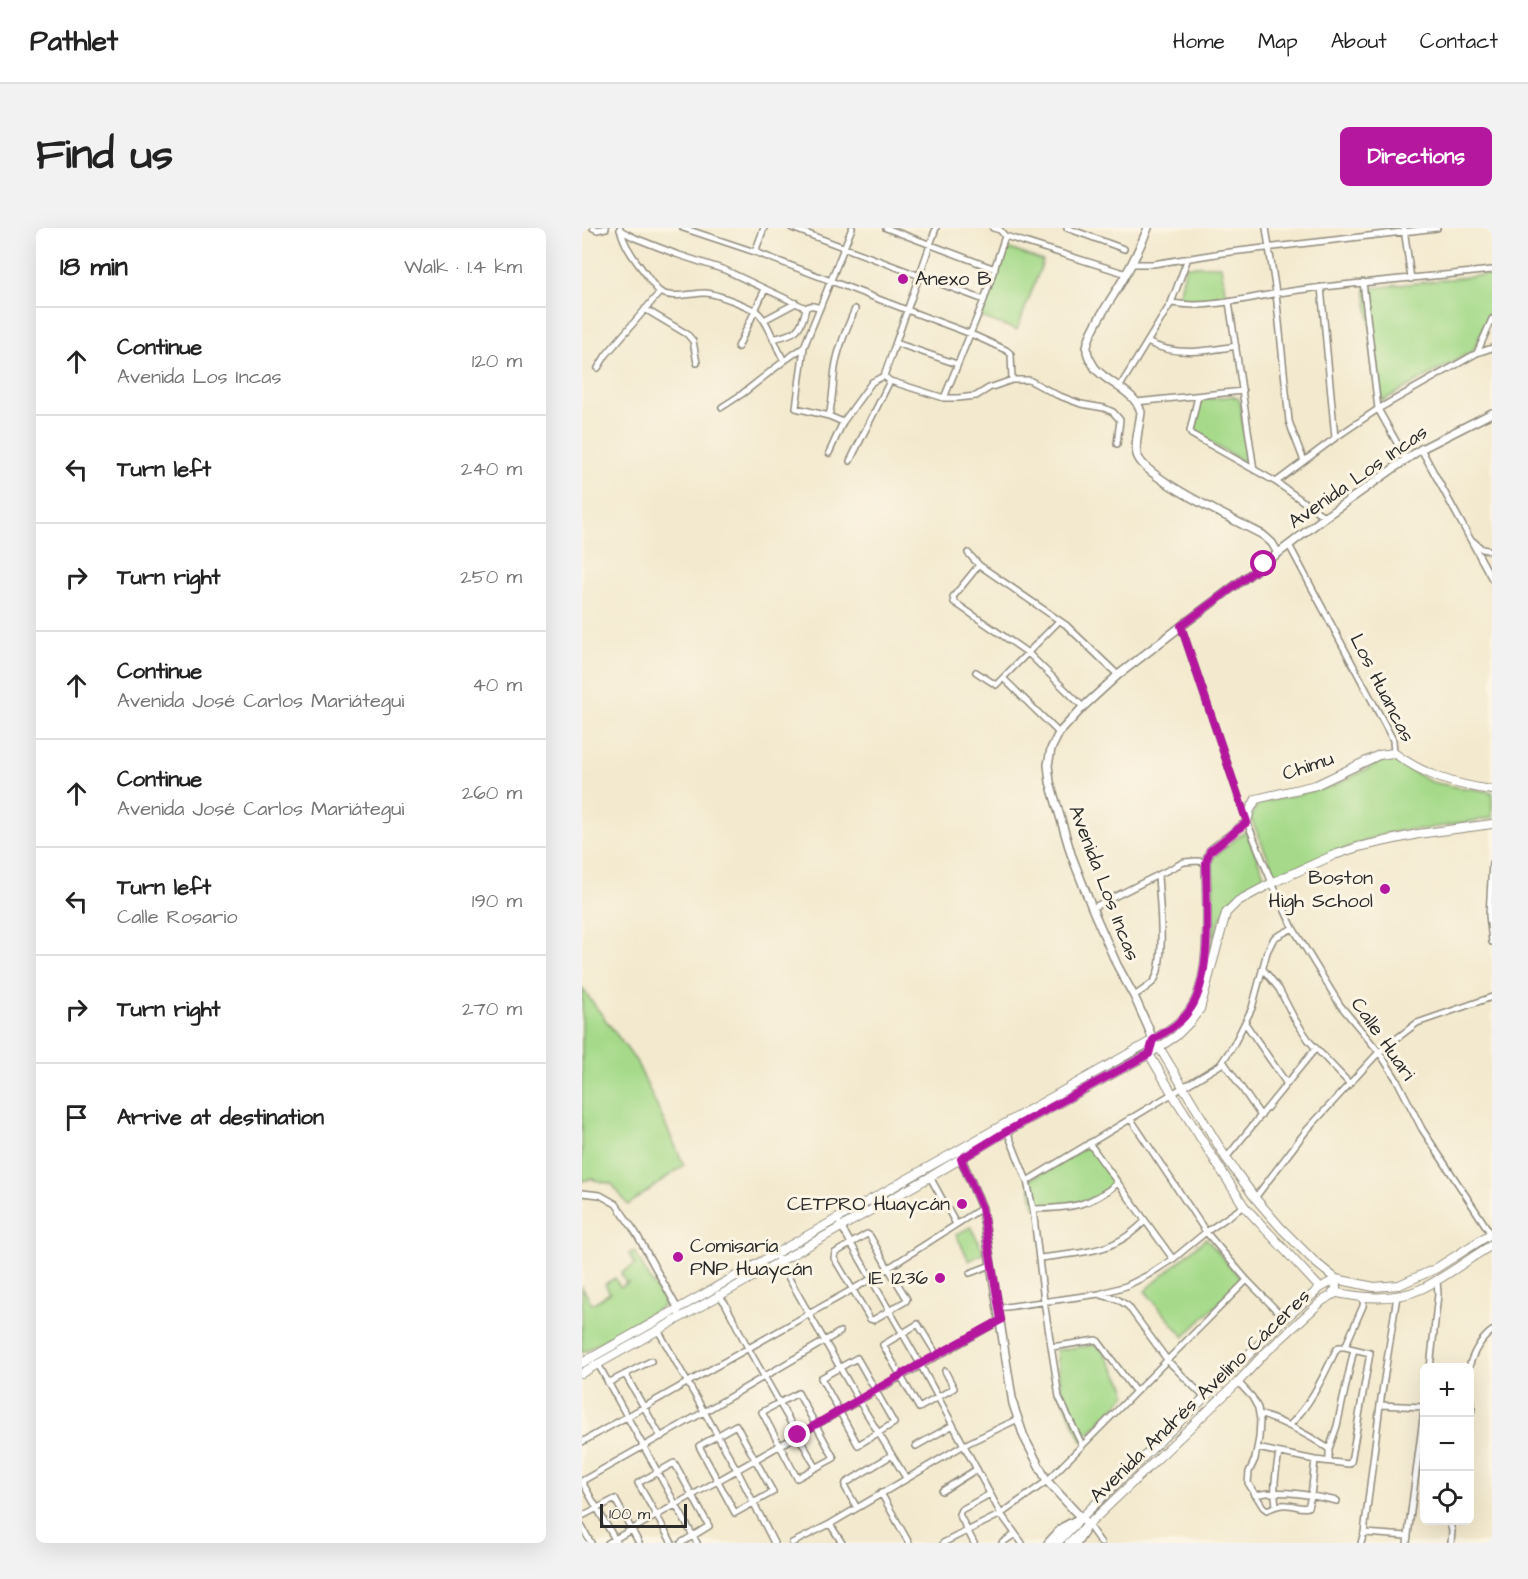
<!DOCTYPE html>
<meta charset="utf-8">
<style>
body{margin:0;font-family:"Architects Daughter",sans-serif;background:#f2f2f2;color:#222}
.controls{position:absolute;right:18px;bottom:18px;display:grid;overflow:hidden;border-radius:9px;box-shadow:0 6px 24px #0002}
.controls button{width:54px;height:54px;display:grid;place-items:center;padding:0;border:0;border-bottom:2px solid #e0e0e0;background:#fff;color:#222;font:30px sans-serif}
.scale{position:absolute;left:18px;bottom:15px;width:87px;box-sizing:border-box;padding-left:6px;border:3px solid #2b2b2b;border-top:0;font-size:16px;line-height:21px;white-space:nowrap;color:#2b2b2b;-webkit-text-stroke:4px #fcf5e5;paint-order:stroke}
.stop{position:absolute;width:18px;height:18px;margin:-14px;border:4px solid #b5179e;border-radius:50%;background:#fff}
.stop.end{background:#b5179e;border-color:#fff;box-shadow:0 2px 6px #0008}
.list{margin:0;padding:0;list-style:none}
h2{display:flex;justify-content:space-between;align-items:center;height:78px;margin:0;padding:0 24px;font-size:26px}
h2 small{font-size:20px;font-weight:400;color:#767676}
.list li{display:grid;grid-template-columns:39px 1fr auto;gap:18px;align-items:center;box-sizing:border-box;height:108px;padding:0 24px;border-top:2px solid #e0e0e0}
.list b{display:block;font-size:22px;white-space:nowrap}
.list p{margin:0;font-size:20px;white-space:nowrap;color:#767676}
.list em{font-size:20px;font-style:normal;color:#767676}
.icon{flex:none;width:33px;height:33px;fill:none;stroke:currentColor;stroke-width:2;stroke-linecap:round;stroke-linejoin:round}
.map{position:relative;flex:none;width:910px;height:1315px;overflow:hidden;border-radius:9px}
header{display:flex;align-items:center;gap:36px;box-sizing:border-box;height:84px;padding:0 30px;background:#fff;border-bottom:2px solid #e0e0e0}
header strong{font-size:28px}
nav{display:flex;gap:33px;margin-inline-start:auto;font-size:21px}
.intro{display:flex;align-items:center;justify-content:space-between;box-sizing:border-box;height:144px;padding:0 36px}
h1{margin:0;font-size:42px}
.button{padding:15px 27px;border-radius:9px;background:#b5179e;color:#fff;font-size:21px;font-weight:700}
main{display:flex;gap:36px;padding:0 36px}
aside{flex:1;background:#fff;border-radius:9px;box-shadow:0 6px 24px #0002}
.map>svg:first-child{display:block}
.green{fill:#a6da8a;stroke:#68825a;stroke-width:1.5}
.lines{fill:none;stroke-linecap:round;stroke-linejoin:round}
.minor-casing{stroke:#8f8a7c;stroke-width:8}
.tertiary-casing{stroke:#8f8a7c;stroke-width:10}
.secondary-casing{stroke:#8f8a7c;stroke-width:10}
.minor{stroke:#fff;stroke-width:5}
.tertiary{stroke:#fff;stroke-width:7}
.secondary{stroke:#fff;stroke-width:8}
.route{stroke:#b5179e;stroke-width:8}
.poi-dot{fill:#b5179e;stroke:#fcf5e5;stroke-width:2}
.labels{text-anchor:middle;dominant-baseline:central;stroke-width:6;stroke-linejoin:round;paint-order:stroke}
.poi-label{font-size:20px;fill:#2b2b2b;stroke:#fcf5e5;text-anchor:end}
.street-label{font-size:20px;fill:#2b2b2b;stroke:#fcf5e5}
</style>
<header>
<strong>Pathlet</strong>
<nav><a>Home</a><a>Map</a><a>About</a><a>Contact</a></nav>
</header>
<div class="intro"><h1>Find us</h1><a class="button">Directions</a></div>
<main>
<aside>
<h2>18 min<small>Walk · 1.4 km</small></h2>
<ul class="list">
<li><svg class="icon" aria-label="ahead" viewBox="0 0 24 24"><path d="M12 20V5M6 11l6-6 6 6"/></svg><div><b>Continue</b><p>Avenida Los Incas</p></div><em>120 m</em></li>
<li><svg class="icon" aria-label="left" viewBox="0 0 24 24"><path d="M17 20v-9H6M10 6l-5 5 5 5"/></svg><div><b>Turn left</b></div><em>240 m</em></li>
<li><svg class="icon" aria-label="right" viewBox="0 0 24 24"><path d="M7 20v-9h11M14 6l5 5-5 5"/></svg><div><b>Turn right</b></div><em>250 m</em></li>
<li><svg class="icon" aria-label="ahead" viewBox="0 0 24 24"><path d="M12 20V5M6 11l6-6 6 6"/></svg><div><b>Continue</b><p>Avenida José Carlos Mariátegui</p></div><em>40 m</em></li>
<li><svg class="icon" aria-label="ahead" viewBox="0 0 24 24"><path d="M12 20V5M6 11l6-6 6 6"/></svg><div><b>Continue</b><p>Avenida José Carlos Mariátegui</p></div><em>260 m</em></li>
<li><svg class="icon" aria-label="left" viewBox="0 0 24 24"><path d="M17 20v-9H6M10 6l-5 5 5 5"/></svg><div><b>Turn left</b><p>Calle Rosario</p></div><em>190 m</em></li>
<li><svg class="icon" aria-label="right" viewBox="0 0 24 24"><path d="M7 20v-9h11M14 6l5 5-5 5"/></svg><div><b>Turn right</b></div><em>270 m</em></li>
<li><svg class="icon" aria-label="arrive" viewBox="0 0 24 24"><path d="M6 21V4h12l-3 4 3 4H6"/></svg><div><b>Arrive at destination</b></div></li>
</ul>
</aside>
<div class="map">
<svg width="910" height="1315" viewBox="0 0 910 1315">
<rect width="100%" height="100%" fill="#fcf5e5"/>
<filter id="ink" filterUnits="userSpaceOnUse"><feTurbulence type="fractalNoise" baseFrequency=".0167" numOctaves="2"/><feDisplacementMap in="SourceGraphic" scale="12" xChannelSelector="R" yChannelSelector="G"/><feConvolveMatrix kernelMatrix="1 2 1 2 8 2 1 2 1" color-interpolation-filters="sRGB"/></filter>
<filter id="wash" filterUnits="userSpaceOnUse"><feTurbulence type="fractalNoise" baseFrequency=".008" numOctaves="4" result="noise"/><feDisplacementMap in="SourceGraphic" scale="24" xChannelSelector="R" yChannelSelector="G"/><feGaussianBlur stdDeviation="1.35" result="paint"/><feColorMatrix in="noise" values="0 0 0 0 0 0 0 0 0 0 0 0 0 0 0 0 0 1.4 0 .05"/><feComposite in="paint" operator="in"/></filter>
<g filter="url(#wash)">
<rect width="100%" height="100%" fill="#f3e9ce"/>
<path class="green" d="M 425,20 L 461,33 L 435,102 L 399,89 Z
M 604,38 L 639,38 L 644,69 C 629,75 614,75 598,73 L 596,72 Z
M 910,46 L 910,81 L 891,123 L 800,173 L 783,61 Z
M 650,168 L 657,171 L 658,174 L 666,236 L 615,207 L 613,199 L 618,175 L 622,172 Z
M 810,531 L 849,554 L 875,559 L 910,564 L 910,590 L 843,601 L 822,602 L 799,607 L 700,646 L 696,646 L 692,643 L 669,591 C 671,583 672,580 679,575 L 751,558 L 799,534 Z
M 664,603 L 684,652 L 651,670 L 640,687 L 632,712 L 630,630 Z
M 0,760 L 54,833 L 102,937 L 46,977 L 30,956 L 9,951 L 0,953 Z
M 507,917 L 532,954 C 527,958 523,962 517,966 C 499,978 474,978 452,979 L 447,952 Z
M 389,999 L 402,1025 L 387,1033 L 374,1006 Z
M 624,1010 L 660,1052 L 602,1109 L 563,1063 Z
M 52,1023 L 83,1077 L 0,1125 L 0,1059 L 10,1076 L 28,1065 L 23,1056 L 33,1050 L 38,1059 L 47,1054 L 44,1055 L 39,1045 L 53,1037 L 47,1026 Z
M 512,1117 L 520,1121 L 543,1158 L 544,1167 L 500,1213 L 479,1168 L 474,1122 Z"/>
</g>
<g filter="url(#ink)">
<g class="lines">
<g class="minor-casing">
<path id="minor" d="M 11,0 L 15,2 L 24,0
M 38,0 C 41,15 50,28 60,41 C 65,47 70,57 77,63 C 89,72 109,65 123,65 C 133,65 166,78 175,84 C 186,92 194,120 202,133
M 101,0 L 173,24 L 325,82 L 389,106 L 424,122 L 429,126 L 430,152
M 210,0 L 402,72
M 304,0 L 413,41
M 485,0 L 542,21
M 684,0 L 694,65 L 707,193 L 710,202 L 722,233
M 822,0 L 829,51
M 38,2 L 53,10 L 94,26 L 143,42 L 224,80 C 229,76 232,78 238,80
M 423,8 L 545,46
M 173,24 L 182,0
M 550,36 L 571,36 L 640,25 L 855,0
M 781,54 L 796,181 L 824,231
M 739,59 L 753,210
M 647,74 L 672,242
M 589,75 C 597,76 604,77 612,77 C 647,77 682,66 717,62 C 781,54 846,49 910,42
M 63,81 L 105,106 L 111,113 L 115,135
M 182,92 L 214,75
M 191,111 C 214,105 219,104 224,80
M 565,114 C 594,129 624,123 654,118
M 314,115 L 375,136
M 156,119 L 183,61
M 222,119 L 214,180 L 247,188 L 261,194
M 895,125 L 910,91
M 16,140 L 24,127 L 78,64
M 302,148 L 308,153 L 362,170 L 376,170 L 394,168 L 407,160 L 430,152 L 447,152 L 475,167 L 499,176 L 522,180 L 531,184 L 538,192 L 535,216
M 537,160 L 589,75 L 606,30
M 616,168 L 608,203 L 609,206 L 694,254 L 743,289
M 362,170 L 402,72 L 423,8 L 418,2 L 411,0
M 554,174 L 661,163
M 140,179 L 160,166 L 202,133 L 222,119 L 270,0
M 247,188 C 251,172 251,156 253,140 C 256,120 265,100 273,81
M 839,221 L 910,351
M 247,225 L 261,194 L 290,154 L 302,148 L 354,0
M 268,233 L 308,153
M 694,254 L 753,210 L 796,181 L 895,125 L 910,120
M 891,313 L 900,321 L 910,323
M 707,317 L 811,512 L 812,525
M 386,325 L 397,337 L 484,397 L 536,447
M 397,337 L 371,369 L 372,374 L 446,425 L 501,479
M 599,398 L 665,594 L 690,655 L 711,700 L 758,777 L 797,824 L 815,852 L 840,901 L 909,1006
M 394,444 L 414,457 L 477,393
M 421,450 L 477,505
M 910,635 L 907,687 L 910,714
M 510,680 L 602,634 L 615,633 L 624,634
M 681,741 L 697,761 L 712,790 L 728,814 L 767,855
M 552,768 C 558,764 566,759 571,754 C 585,737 577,669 576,647
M 663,795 L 705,856
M 641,833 L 679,888
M 548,890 L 624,1004 L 665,1052 L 703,1091
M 425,903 L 445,953 L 451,981 L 462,1073 L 477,1169 L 500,1217
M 507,915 L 591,1031
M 644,930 L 734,820
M 348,949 L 374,996
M 445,953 L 638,837 L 651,818 L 670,780 L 685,724 L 692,710 L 711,700
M 0,965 L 18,967 L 34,976 L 54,1005 L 96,1081 L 97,1091
M 673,970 L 724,903 L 797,824 L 835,795 L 910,769
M 451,981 C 488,980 507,979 536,955
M 255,991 L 338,1136 L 419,1286 L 440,1315
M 285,1006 L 288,1008 L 306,1040 L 325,1071 L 324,1073 L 291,1092 L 288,1091 L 252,1030 L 253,1025 Z
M 193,1026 L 277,1173 L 324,1250
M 458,1030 C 479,1027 514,1025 533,1015 C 544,1010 554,1002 563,993
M 388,1045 L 409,1037
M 136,1066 L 143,1075 L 166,1120 L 234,1239
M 519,1067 L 535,1071 L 546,1078 L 586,1133 L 622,1169
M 417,1080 L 517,1066 L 544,1058 L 566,1047 L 591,1031 L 624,1004 L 662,978
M 76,1102 L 155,1242 L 192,1315
M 470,1119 L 514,1112 L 516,1113 L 553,1163
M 763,1119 L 781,1078 L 782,1068
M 355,1127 L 336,1096 L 301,1117 L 337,1180 L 372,1160 L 363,1143
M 275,1130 L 312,1195 L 276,1217 L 239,1150 Z
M 16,1136 L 115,1315
M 848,1140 L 856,1066 L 855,1052
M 887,1140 C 890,1126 899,1111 910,1103
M 43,1146 L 79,1209
M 656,1154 L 670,1169 L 676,1180 L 678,1192 L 677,1210 L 673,1231 L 667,1244 L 666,1255 L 681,1279 L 685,1282 C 692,1279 698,1276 705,1277 C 713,1277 718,1281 726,1279 L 729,1268 L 733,1232
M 26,1155 L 69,1133
M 216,1165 L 252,1230 L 215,1250 L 180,1184 Z
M 888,1167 L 890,1180 L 888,1188
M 798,1177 L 842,1179
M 677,1186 C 703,1194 725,1206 747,1221
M 154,1197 L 191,1264 L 153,1285 L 117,1218 Z
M 0,1214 L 289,1051 L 400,980
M 334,1218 L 371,1197
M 675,1220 L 733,1232 L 767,1236 L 769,1234 L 788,1125 L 763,1119 L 757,1119 L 754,1122 C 741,1149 729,1176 707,1198
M 747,1233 L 747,1221 L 755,1198 L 772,1121
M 0,1253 L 122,1184 L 258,1104
M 0,1254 L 35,1315
M 360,1263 L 395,1241
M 299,1265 L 327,1315
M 673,1267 C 701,1261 728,1267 755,1273
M 694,1277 C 691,1259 694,1243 697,1225
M 275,1280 L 263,1259 L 264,1255 L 310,1227
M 0,1288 L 33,1271 L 57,1315
M 867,1292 L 870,1303 L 869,1315
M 248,1296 L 260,1315
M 506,1297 L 519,1315
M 0,1299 L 9,1315
M 782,1305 L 825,1308
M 26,1315 L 419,1092
M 90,1315 L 56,1255 L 92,1235 L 93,1236 L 127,1298 L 99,1315
M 210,1315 L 248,1296 L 382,1217 L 436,1191
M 361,1315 L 419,1286 L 465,1253 L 665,1052
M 392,1315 L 377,1286 L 379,1282 L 408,1266
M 420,1315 L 433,1306
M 779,1315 L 782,1305 L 798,1177 L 815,1068
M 825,1315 L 842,1182"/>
</g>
<g class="tertiary-casing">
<path id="tertiary" d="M 566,0 C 559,16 553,31 544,46 C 535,64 507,101 505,119 C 504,127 509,133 513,140 C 526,156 553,163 559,184 C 558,196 551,219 556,229 C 566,252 655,293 681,307 L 690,315 L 696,325
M 573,815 L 571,812 L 566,799 L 552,768 L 535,737 L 510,680 L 489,626 L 468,554 L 466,537 L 469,521 L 477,505 L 501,479 L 536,447 L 606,393 L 707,317 L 743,289 L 839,221 L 910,185
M 378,928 L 400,980 L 431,1176 L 442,1209 L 465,1253 L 502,1293
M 466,1315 L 481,1299 L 496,1291
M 495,1315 L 502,1304"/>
</g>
<g class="secondary-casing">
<path id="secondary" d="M 577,819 L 644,930 L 673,970 L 699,1000 L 733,1034 L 754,1051 L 792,1059 L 817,1057 L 853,1041 L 910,1005
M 568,822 L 567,826 L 590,865 L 662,978 L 738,1060
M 751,1064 C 778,1070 813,1073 839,1061 C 864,1049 886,1031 910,1017
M 0,1135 L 571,812 C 585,803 600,795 609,780 C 631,746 624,674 624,634 L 628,623 L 665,594 L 668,582 L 674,571 L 734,557 L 797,527 L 812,525 C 842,547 873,557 910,562
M 0,1145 L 348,949 L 425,903 L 567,826 L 594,808 L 608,794 L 618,781 L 644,685 L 656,673 L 690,655 L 752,627 L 776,619 L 836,606 L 910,596
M 475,1315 L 499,1290 L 703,1091 L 738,1060 L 754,1051
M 487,1315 L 656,1154 L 682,1126 L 740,1073 L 754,1065 L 754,1051"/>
</g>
<use href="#minor" class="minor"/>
<use href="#tertiary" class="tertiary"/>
<use href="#secondary" class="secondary"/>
</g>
</g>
<g class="lines" filter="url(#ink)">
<path class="route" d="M 216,1207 L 338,1136 L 419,1092 L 400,980 L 379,931 L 425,903 L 567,826 L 571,812 C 585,803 600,795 609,780 C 631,746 624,674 624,634 L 628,623 L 665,594 L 599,398 L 682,336"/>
</g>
<g class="poi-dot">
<circle cx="321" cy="51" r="6"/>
<circle cx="803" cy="661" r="6"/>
<circle cx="380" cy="976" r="6"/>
<circle cx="96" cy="1029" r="6"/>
<circle cx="358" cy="1050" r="6"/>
</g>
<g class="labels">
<g class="poi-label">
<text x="333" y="51" text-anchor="start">Anexo B</text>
<text x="791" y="650">Boston<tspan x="791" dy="23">High School</tspan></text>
<text x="368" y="976">CETPRO Huaycán</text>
<text x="108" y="1018" text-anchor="start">Comisaría<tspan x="108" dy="23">PNP Huaycán</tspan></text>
<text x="346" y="1050">IE 1236</text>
</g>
<g class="street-label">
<text transform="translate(776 249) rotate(-35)">Avenida Los Incas</text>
<text transform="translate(800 460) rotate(63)">Los Huancas</text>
<text transform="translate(726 538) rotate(-19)">Chimu</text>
<text transform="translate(522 655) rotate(69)">Avenida Los Incas</text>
<text transform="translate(801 811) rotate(55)">Calle Huari</text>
<text transform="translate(618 1168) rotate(-44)">Avenida Andrés Avelino Cáceres</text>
</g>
</g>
</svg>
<div class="controls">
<button>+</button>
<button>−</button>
<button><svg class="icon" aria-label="locate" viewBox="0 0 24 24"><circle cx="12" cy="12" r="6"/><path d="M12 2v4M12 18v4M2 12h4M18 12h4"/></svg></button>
</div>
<div class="scale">100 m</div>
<div class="stop" style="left:682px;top:336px"></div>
<div class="stop end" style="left:216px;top:1207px"></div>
</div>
</main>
